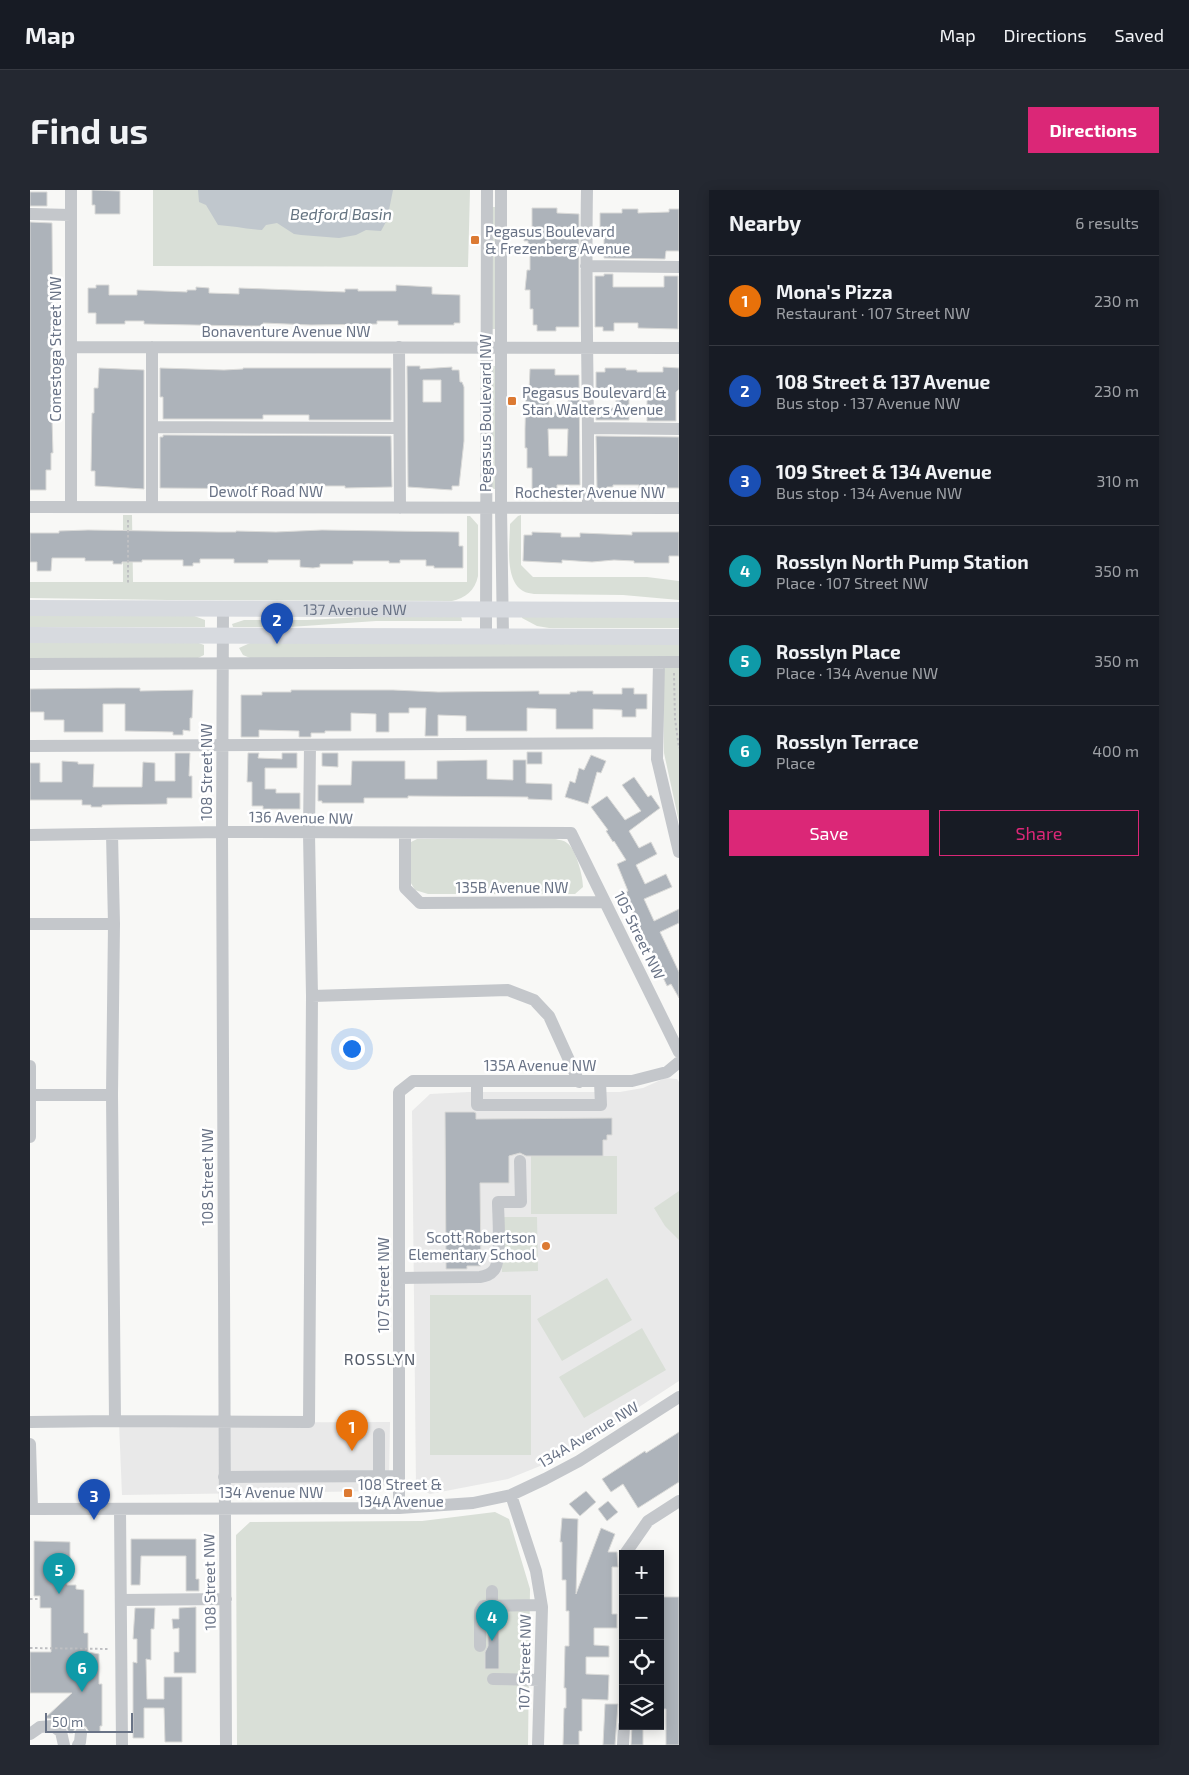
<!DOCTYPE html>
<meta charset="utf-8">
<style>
body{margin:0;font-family:"Exo 2",sans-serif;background:#242831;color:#f1f3f6}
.controls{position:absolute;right:15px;bottom:15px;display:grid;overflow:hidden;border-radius:0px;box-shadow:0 2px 12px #0003}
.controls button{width:45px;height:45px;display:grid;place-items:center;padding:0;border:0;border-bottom:1px solid #363941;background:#171b24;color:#f1f3f6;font:25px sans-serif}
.scale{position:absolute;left:15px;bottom:12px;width:88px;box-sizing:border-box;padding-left:5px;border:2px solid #697386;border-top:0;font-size:14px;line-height:18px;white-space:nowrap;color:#697386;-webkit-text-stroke:4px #fff;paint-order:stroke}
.you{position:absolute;left:321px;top:858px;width:18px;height:18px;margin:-12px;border:4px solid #fff;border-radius:50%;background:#1a73e8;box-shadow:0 0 0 8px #1a73e833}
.badge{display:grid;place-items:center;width:32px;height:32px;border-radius:50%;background:#db2777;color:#fff;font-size:16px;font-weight:700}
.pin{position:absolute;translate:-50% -41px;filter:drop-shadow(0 1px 2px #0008)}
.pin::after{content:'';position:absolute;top:26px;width:18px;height:15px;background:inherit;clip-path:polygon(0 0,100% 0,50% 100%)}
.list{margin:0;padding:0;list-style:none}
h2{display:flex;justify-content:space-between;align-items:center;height:65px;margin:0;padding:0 20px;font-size:21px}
h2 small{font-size:16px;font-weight:400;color:#9ea1a6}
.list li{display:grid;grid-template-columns:32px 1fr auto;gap:15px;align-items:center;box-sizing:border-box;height:90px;padding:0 20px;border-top:1px solid #363941}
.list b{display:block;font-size:19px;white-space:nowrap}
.list p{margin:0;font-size:16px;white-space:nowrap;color:#9ea1a6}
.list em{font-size:16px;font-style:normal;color:#9ea1a6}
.actions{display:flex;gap:10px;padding:15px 20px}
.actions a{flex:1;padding:11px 0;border:1px solid #db2777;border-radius:0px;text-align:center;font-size:18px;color:#db2777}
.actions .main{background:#db2777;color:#fff}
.icon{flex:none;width:28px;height:28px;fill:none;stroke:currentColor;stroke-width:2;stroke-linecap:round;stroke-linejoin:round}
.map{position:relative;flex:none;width:649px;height:1555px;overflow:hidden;border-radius:0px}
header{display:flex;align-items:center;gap:30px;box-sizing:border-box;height:70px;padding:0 25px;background:#171b24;border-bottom:1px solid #363941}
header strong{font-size:24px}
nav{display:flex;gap:28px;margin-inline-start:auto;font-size:18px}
.intro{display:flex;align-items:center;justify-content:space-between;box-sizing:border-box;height:120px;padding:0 30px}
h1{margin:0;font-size:35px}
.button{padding:12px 22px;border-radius:0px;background:#db2777;color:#fff;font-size:18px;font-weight:700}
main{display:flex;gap:30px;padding:0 30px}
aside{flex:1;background:#171b24;border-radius:0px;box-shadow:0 2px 12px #0003}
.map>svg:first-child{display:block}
.built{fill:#e9e9e9}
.green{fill:#d9dfd7}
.water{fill:#c0c7cd}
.building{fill:#adb3ba;stroke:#dadad8;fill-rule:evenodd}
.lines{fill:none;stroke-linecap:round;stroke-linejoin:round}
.path{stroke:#bebfc2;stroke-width:2;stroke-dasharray:2.5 2.5;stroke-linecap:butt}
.minor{stroke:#c4c7cb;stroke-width:12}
.major{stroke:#d7dadf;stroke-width:16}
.poi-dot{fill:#dc7a33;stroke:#fff;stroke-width:2}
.labels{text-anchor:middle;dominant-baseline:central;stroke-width:5;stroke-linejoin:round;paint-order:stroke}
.poi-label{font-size:15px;fill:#697386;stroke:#fff;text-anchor:start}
.street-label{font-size:15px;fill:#697386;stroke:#fff}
.water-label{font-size:16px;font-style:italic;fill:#657481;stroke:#fff}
.neighbourhood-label{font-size:16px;letter-spacing:1px;fill:#565e6b;stroke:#fff}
</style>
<header>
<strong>Map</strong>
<nav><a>Map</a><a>Directions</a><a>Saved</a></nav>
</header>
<div class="intro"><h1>Find us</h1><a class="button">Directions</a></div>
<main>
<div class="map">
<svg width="649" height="1555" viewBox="0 0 649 1555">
<rect width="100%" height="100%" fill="#f8f8f6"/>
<path class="built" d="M 635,888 L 647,889 L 649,892 L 649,1191 L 563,1247 L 520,1272 L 478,1289 L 400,1304 L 386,1297 L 382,921 L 400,904 L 439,902 L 590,902 L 613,898 Z
M 360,1232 L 359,1288 L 351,1301 L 92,1305 L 89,1233 Z"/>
<path class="green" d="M 123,0 L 440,0 L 438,77 L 123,76 Z
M 461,17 L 466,17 L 466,139 L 461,139 Z
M 461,176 L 466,176 L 466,299 L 461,299 Z
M 93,325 L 102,325 L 103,392 L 437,392 L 437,326 L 440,326 L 448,335 L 448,386 C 445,401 435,408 422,411 L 138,410 L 0,408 L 0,392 L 93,392 Z
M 491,325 L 491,375 L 503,387 L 617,387 L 649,391 L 649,410 L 593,405 L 504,404 C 501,403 496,403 493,401 C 474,390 480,353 480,334 L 488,326 Z
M 0,424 L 159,424 L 175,430 L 175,437 L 0,437 Z
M 369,425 L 431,425 L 432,431 L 346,431 L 260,437 L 203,437 L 202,434 L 214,430 L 277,430 Z
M 649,425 L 649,438 L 519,438 L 507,436 L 492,428 L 492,426 Z
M 0,452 L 166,452 L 174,455 L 174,465 L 168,468 L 0,468 Z
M 220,453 L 649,453 L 649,467 L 220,468 L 213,465 L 209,458 Z
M 633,478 L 649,478 L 649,632 L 634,563 Z
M 387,649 L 525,649 C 529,650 534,650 537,653 C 546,659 553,686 553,697 L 545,704 L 398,704 L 385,700 L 378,688 L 381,652 Z
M 501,966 L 587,966 L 587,1024 L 501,1024 Z
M 649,1001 L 649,1050 L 635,1036 L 624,1018 Z
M 472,1027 L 507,1027 L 508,1081 L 472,1082 Z
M 577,1088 L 602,1130 L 532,1171 L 507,1129 Z
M 400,1105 L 501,1105 L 501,1265 L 400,1265 Z
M 612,1138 L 636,1180 L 554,1228 L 529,1187 Z
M 465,1322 L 479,1329 L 500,1399 L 498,1555 L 207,1555 L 206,1345 L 220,1332 L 392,1331 Z"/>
<path class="water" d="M 168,0 L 363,0 L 357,30 L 351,41 L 336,40 L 326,45 L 309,48 L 271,45 L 264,44 L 247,33 L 236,35 L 232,40 C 217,39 203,36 188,35 L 176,15 L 169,12 Z"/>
<path class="building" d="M 62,0 L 90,1 L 90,24 L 65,24 L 65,15 L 62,15 Z
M 0,2 L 17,2 L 17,16 L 0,16 Z
M 502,18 L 527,18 L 527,23 L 549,24 L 549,137 L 526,137 L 526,141 L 507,141 L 507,135 L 503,135 L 503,119 L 500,119 L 500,100 L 495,100 L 497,80 L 500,80 L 500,57 L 498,57 L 498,51 L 494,51 L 494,40 L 502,40 Z
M 592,19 L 608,19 L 608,23 L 639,22 L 639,19 L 649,19 L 649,61 L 636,61 L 635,69 L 574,68 L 574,43 L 570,43 L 570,23 L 592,23 Z
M 0,32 L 22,33 L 23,156 L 23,171 L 21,171 L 21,196 L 23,263 L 21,263 L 21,280 L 16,280 L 16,300 L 0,300 Z
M 574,84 L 583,84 L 583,97 L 634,97 L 634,86 L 648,86 L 648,139 L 608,138 L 608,133 L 584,133 L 584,141 L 573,141 L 573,137 L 565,137 L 565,86 L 574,86 Z
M 66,95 L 79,95 L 79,105 L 107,105 L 107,100 L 157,102 L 157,100 L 166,100 L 166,97 L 179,98 L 179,103 L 209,104 L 209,98 L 315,102 L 315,99 L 328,99 L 328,101 L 366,101 L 366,95 L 402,97 L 402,104 L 430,105 L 430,133 L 424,133 L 424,135 L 368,135 L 368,131 L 347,131 L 347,134 L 281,135 L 233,133 L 233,136 L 215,136 L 114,134 L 114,131 L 95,131 L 95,134 L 66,134 L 66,123 L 58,123 L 58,98 L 66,98 Z
M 377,176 L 390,176 L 390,179 L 422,177 L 422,180 L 429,180 L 430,192 L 432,192 L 434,197 L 434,251 L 429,296 L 422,296 L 422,300 L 378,297 ZM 393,190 L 411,190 L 411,212 L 393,212 Z
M 633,177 L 649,178 L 649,199 L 646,202 L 646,231 L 617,231 L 617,206 L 599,206 L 599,230 L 566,230 L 566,222 L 570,222 L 570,218 L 586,218 L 586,199 L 566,199 L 566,182 L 575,182 L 575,178 L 596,178 L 596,180 L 607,180 L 607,182 L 633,182 Z
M 69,178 L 114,180 L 114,299 L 65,296 L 65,281 L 61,281 L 62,223 L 64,223 L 64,198 L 68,198 Z
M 130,178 L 194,180 L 213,179 L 213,178 L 361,178 L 361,230 L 279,230 L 279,225 L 233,225 L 233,229 L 133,229 L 133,207 L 130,207 Z
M 500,179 L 525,179 L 525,185 L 549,185 L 550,295 L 527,295 L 527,299 L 502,299 L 502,278 L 497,278 L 497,258 L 495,258 L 495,239 L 496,201 L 499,201 ZM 519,198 L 538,198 L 538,222 L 519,222 ZM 518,239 L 538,239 L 537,266 L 519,266 Z
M 133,245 L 361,246 L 362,297 L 315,298 L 315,296 L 292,296 L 292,297 L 261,296 L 261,299 L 130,298 L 130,247 L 133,247 Z
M 566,246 L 649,247 L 649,298 L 609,298 L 609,295 L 583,295 L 583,297 L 577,297 L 577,299 L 567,299 Z
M 58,340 L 188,342 L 206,342 L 206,341 L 246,342 L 292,340 L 429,342 L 429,356 L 433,356 L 433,378 L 404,378 L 404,376 L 396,376 L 396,370 L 370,370 L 370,373 L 359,373 L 359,371 L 323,371 L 323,374 L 290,374 L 290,377 L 283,378 L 270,377 L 270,370 L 238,370 L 238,373 L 204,373 L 204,369 L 170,369 L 170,373 L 163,373 L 163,376 L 153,376 L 153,370 L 112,370 L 112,372 L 92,372 L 92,374 L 83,374 L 83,371 L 55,371 L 55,368 L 22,368 L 21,381 L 7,381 L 7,372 L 0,372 L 0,343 L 29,343 L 29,341 Z
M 502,342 L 531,343 L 531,347 L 550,347 L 550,343 L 602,345 L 602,342 L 649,342 L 649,366 L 639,366 L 639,373 L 604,373 L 604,371 L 584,370 L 562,372 L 532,370 L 532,373 L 493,371 L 494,345 L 502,345 Z
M 87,498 L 110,498 L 110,501 L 163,500 L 162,528 L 160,528 L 160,541 L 153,540 L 153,545 L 143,545 L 143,542 L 95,541 L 95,514 L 73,514 L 73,542 L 34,542 L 34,530 L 14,530 L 14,522 L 0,522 L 0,499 Z
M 592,498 L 604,498 L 604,504 L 617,504 L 617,519 L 606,519 L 606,527 L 592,527 L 592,520 L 563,519 L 563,539 L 526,539 L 526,519 L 497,518 L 497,541 L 436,541 L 436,526 L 408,525 L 408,546 L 395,546 L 396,518 L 379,518 L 379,523 L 359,523 L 359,542 L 346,542 L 346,524 L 321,523 L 321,541 L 295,541 L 295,543 L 281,543 L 281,547 L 269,547 L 269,541 L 229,540 L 229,547 L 211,547 L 211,505 L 232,505 L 232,502 L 261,502 L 261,500 L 363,500 L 408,502 L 509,501 L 509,504 L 540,504 L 540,502 L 547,502 L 547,501 L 563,501 L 563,504 L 592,504 Z
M 497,562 L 512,562 L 512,574 L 497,574 Z
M 145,563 L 160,563 L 159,586 L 162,586 L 162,608 L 137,608 L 137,614 L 72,615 L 72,617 L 61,617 L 61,615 L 52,615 L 52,610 L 0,610 L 0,573 L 10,573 L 10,592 L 32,592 L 32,571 L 48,572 L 48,574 L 64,574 L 63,597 L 112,597 L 113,572 L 125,573 L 125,591 L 145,591 Z
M 218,563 L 229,563 L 228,568 L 252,569 L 252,563 L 267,563 L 267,578 L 235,578 L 235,599 L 246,599 L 246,603 L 270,603 L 270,619 L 233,619 L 233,616 L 222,616 L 222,592 L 217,592 Z
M 292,563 L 308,563 L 308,577 L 292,576 Z
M 561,565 L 576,571 L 571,583 L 567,582 L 558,614 L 535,607 L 540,591 L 545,593 L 549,578 L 554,580 Z
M 457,570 L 457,589 L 483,590 L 483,570 L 496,570 L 496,593 L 522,594 L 522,610 L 498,609 L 498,607 L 378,606 L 378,608 L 334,608 L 334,613 L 292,613 L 292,611 L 288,611 L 288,595 L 321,595 L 322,571 L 375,571 L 375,589 L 407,589 L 407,571 Z
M 604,587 L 618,607 L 621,605 L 630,618 L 599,641 L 609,658 L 621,652 L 627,664 L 606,675 L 615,694 L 636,684 L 642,697 L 614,709 L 624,731 L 649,719 L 649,733 L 630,742 L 649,782 L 649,808 L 641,794 L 637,796 L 594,703 L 598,701 L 587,674 L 596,670 L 584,651 L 583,652 L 576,641 L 578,640 L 561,617 L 577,606 L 595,630 L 611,621 L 592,595 Z
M 415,922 L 444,922 L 446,923 L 446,929 L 582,928 L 582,945 L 577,945 L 577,950 L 573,950 L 573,966 L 496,966 L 490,963 L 479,966 L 479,993 L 450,993 L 451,1076 L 437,1076 L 437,1079 L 416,1079 Z
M 649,1242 L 649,1292 L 608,1318 L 593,1294 L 581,1302 L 572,1289 L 615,1261 L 616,1263 Z
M 556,1301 L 566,1312 L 550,1326 L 539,1314 Z
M 578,1311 L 588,1322 L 577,1331 L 568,1319 Z
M 532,1328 L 548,1329 L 546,1404 L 571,1338 L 585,1344 L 578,1362 L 587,1362 L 588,1377 L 582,1377 L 582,1424 L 587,1424 L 587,1438 L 564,1438 L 564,1455 L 579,1456 L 579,1467 L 556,1467 L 556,1484 L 579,1485 L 578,1510 L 552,1509 L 552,1541 L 549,1541 L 549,1555 L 533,1555 L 534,1518 L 536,1518 L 536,1498 L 534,1498 L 535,1456 L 539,1456 L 539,1421 L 536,1421 L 536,1390 L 532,1390 L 532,1352 L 530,1352 Z
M 101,1349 L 166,1349 L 166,1389 L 169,1389 L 169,1401 L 156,1401 L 156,1366 L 111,1366 L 110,1395 L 101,1395 Z
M 4,1351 L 40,1352 L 40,1368 L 37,1368 L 37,1395 L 46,1395 L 46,1399 L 54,1400 L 54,1443 L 58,1443 L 58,1462 L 69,1464 L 69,1494 L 72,1494 L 72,1536 L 70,1536 L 70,1542 L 59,1542 L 56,1537 L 51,1535 L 45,1538 L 43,1543 L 39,1543 L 36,1536 L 31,1532 L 31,1529 L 15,1528 L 42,1503 L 0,1503 L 0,1462 L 21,1462 L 21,1418 L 10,1418 L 10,1406 L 4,1406 Z
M 630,1407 L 649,1407 L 649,1555 L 636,1555 L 636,1519 L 631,1519 Z
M 166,1417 L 166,1483 L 144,1483 L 144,1462 L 149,1462 L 149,1438 L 143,1439 L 142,1429 L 149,1429 L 149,1418 Z
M 105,1418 L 125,1418 L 124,1439 L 121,1439 L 121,1470 L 116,1469 L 117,1509 L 134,1509 L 134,1487 L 152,1487 L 152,1552 L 135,1552 L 134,1518 L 114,1518 L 114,1548 L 103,1548 L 103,1472 L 107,1473 L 107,1449 L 103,1449 Z
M 469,1424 L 469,1479 L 455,1479 L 455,1462 L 458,1456 L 458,1427 L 466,1427 Z
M 575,1514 L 588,1514 L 585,1555 L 573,1555 Z
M 602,1536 L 613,1536 L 613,1555 L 601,1555 Z"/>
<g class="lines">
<path class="path" d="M 98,330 L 98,393
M 644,483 L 645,529 L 649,558
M 0,1409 L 8,1409
M 0,1458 L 80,1459"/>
<path class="minor" d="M 41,0 L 41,317
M 471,0 L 471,318 L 473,446
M 557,0 C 555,106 559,212 558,318
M 0,24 L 41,25
M 556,76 L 649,77
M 41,157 L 649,158
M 369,157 L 370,318
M 122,237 L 369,238
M 559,238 L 649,239
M 0,317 L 649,318
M 122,317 L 122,157
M 193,419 L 192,642 L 196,1555
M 456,446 L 457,0
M 629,472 L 627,569 L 649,662
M 0,474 L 649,472
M 0,556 L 627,553
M 82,644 L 84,734
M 375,644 L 375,698 L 390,713 L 575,712
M 0,645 L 192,642 L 541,643 L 649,862
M 0,734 L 84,734 L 82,905 L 85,1231 L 0,1232
M 282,806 L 478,800 L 504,810 L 519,826 L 549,892
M 0,876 L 0,947
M 447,891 L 447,915 L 571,915 L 570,892
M 0,905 L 82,905
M 369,1088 L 450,1087 C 456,1086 460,1085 464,1080 C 472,1070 468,1026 468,1012 L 491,1012 L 490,971
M 85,1231 L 279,1232 L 282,806 L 279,644 L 280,555
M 349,1244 L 349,1285
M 0,1254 L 2,1319
M 194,1287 L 369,1286
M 481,1305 L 506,1381 L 512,1417 L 508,1555
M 369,1318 L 369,902 L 383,891 L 602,891 L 637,882 L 649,872
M 0,1319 L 369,1318 L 443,1313 L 481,1305 L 515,1289 L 549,1271 L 649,1207
M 90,1319 L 92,1555
M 595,1364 L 618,1331 L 649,1311
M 462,1401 L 462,1420
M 91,1410 L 196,1409
M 450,1456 L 450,1421 L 453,1416 L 511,1415
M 463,1489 L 510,1490
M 0,1544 L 10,1537 L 23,1536 L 31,1542 L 34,1555
M 48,1555 L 50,1552 L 51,1543
M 593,1555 L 594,1536"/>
<g class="major">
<path id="s1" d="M 0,418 L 649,420"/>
<path d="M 0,445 L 649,447"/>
</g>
</g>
<g class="poi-dot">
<rect x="440" y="45" width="10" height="10" rx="2.5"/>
<rect x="477" y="206" width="10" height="10" rx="2.5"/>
<circle cx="516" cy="1056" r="5"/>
<rect x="313" y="1298" width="10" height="10" rx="2.5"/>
</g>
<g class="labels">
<g class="poi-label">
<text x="455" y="41">Pegasus Boulevard<tspan x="455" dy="17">&amp; Frezenberg Avenue</tspan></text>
<text x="492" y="202">Pegasus Boulevard &amp;<tspan x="492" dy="17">Stan Walters Avenue</tspan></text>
<text x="506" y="1047" text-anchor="end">Scott Robertson<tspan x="506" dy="17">Elementary School</tspan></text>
<text x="328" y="1294">108 Street &amp;<tspan x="328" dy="17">134A Avenue</tspan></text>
</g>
<g class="street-label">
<text x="256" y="141">Bonaventure Avenue NW</text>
<text transform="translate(25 159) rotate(-90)">Conestoga Street NW</text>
<text transform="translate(455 223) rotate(-90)">Pegasus Boulevard NW</text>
<text x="236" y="301">Dewolf Road NW</text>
<text x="560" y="302">Rochester Avenue NW</text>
<text stroke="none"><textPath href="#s1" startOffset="325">137 Avenue NW</textPath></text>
<text transform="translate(176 582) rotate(-90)">108 Street NW</text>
<text transform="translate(271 627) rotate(1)">136 Avenue NW</text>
<text x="482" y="697">135B Avenue NW</text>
<text transform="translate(610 745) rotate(64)">105 Street NW</text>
<text x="510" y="875">135A Avenue NW</text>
<text transform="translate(177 987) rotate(-90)">108 Street NW</text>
<text transform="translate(353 1095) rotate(-90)">107 Street NW</text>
<text transform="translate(558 1244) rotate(-31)">134A Avenue NW</text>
<text x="241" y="1302">134 Avenue NW</text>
<text transform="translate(179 1392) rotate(-91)">108 Street NW</text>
<text transform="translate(494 1472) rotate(-89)">107 Street NW</text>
</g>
<g class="water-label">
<text x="311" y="23">Bedford Basin</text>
</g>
<g class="neighbourhood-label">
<text x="350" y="1168">ROSSLYN</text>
</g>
</g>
</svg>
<div class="controls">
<button>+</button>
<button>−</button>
<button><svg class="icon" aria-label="locate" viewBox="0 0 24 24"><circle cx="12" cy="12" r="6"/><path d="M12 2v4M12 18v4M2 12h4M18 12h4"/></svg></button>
<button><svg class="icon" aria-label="layers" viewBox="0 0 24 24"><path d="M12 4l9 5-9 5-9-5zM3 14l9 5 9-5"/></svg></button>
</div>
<div class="scale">50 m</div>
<div class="you"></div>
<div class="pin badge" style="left:322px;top:1261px;background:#e8710a">1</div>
<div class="pin badge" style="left:247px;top:454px;background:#1a4fb4">2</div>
<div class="pin badge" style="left:64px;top:1330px;background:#1a4fb4">3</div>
<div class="pin badge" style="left:462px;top:1451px;background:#0f9aa8">4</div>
<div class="pin badge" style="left:29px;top:1404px;background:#0f9aa8">5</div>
<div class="pin badge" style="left:52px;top:1502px;background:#0f9aa8">6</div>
</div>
<aside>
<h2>Nearby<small>6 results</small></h2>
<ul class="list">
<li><span class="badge" style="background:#e8710a">1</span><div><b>Mona's Pizza</b><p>Restaurant · 107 Street NW</p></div><em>230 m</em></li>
<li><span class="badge" style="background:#1a4fb4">2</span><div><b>108 Street &amp; 137 Avenue</b><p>Bus stop · 137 Avenue NW</p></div><em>230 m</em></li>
<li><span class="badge" style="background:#1a4fb4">3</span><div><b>109 Street &amp; 134 Avenue</b><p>Bus stop · 134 Avenue NW</p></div><em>310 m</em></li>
<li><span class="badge" style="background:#0f9aa8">4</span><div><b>Rosslyn North Pump Station</b><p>Place · 107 Street NW</p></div><em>350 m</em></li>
<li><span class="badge" style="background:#0f9aa8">5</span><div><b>Rosslyn Place</b><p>Place · 134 Avenue NW</p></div><em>350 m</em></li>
<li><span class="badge" style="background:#0f9aa8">6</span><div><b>Rosslyn Terrace</b><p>Place</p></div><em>400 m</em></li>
</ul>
<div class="actions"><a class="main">Save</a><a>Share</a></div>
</aside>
</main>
